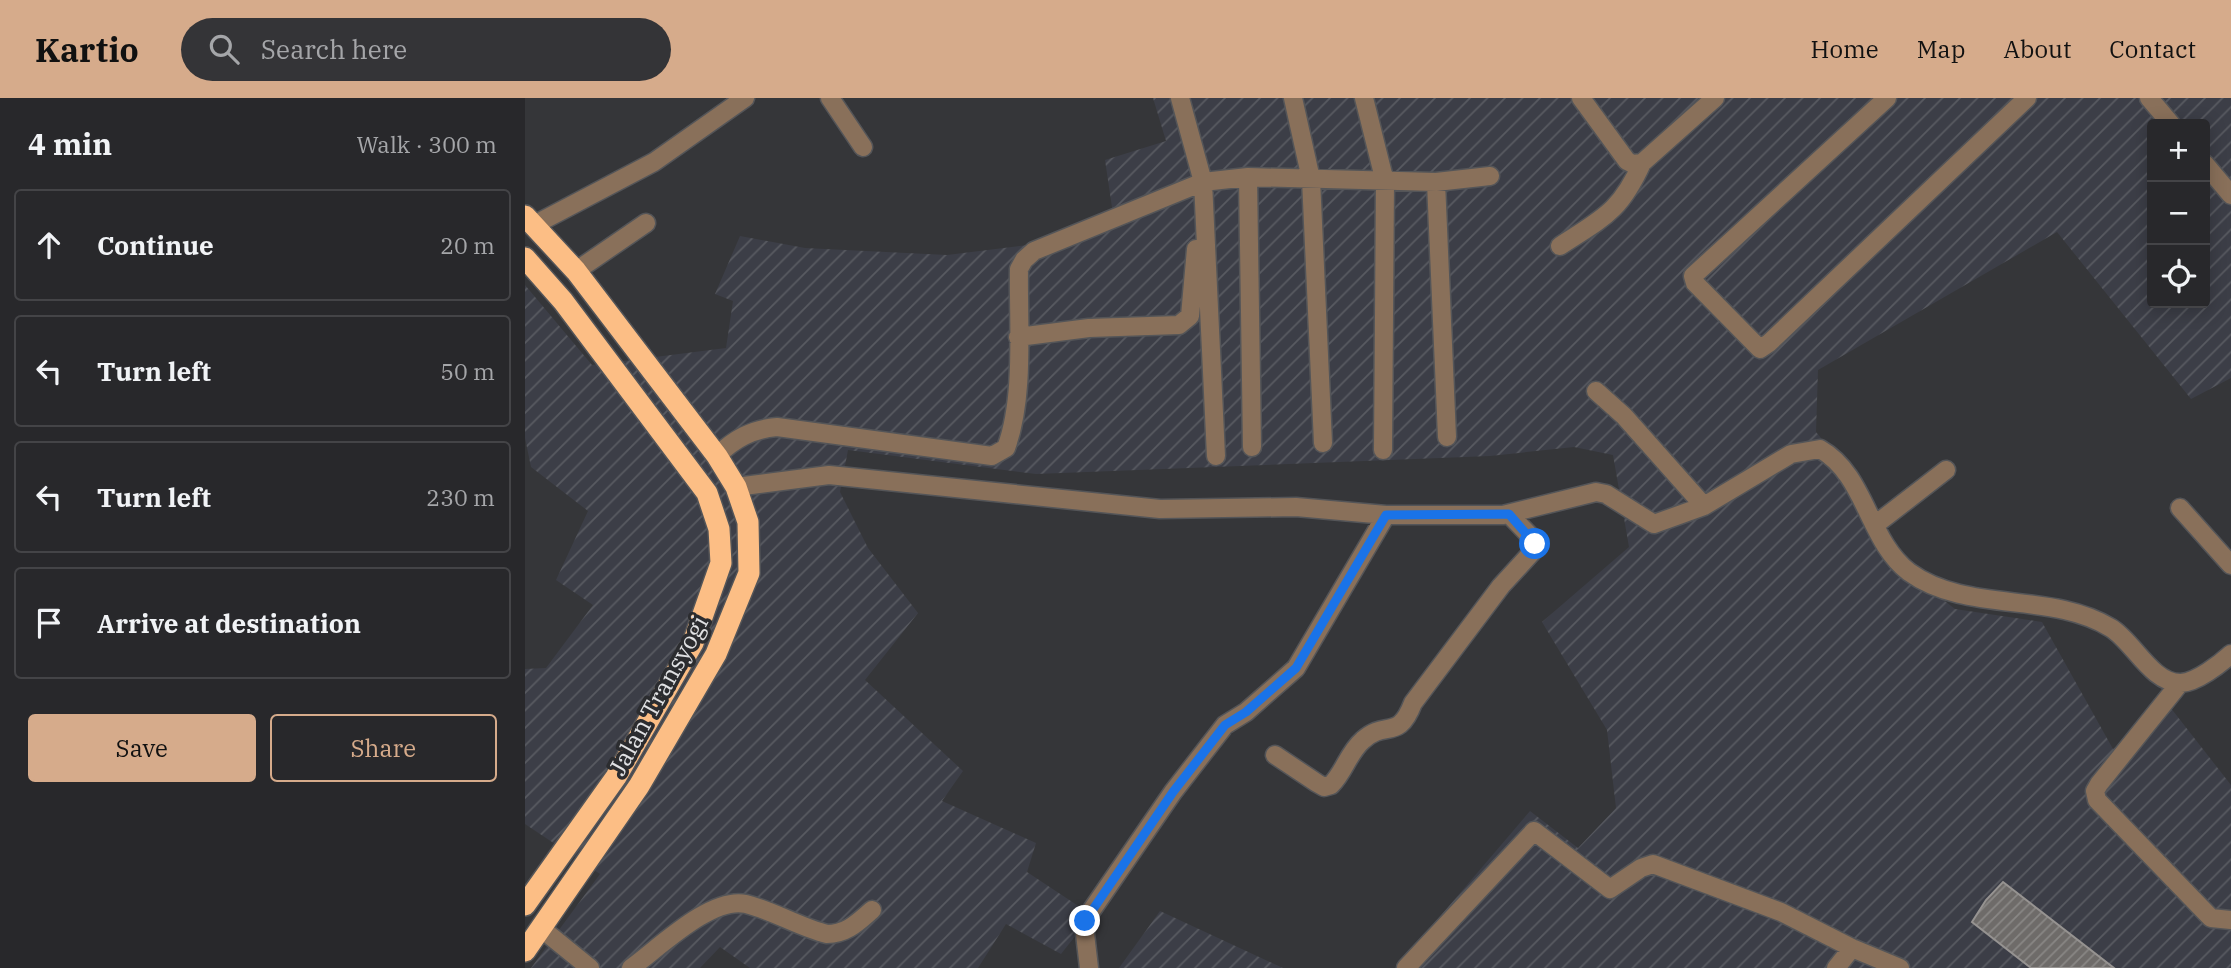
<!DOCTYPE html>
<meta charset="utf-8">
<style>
body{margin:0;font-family:"IBM Plex Serif",serif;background:#343437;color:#f1f3f6}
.controls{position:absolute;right:21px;top:21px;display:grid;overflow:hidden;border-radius:7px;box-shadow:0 4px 18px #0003}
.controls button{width:63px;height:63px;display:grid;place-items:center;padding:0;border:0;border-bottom:2px solid #444447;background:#28282b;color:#f1f3f6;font:35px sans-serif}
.stop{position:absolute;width:21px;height:21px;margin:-16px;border:5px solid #1a73e8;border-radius:50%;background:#fff}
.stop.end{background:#1a73e8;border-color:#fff;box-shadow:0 2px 7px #0008}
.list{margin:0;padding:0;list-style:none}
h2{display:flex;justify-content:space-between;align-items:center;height:91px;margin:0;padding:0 28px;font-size:30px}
h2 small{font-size:23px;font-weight:400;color:#a5a6a9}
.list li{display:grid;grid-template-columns:46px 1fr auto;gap:21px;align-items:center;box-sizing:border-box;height:112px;margin:0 14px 14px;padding:0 14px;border:2px solid #444447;border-radius:7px}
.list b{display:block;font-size:26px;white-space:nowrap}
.list em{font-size:23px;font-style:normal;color:#a5a6a9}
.actions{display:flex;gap:14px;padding:21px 28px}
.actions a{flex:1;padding:16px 0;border:2px solid #d6ab8b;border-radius:7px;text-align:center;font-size:24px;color:#d6ab8b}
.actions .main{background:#d6ab8b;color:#111}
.icon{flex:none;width:38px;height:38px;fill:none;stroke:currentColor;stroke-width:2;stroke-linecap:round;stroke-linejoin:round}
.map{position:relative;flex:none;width:1706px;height:870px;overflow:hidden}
header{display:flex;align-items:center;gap:42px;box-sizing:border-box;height:98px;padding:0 35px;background:#d6ab8b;color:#111}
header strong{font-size:33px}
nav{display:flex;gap:38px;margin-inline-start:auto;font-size:24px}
.search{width:490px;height:63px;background:#343437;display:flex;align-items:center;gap:18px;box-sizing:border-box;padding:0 24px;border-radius:38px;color:#a5a6a9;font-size:26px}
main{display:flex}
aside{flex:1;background:#28282b}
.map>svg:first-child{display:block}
.industrial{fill:url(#industrial-furrows);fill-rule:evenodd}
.building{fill:url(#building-hatch);stroke:#969391;stroke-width:2}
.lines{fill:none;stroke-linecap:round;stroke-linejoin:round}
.minor-casing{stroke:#545558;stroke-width:21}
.highway-casing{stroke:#545558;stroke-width:24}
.minor{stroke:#89705a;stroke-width:18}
.highway{stroke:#fcbe85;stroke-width:21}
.route{stroke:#1a73e8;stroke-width:9}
.labels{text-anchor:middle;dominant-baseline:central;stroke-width:7;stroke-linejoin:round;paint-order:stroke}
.street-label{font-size:24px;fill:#e0e1e3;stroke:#2b2c2f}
</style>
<header>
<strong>Kartio</strong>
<div class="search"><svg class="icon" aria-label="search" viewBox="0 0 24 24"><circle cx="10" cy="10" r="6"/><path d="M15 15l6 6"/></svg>Search here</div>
<nav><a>Home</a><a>Map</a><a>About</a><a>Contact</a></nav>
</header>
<main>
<aside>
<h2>4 min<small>Walk · 300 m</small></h2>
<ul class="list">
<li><svg class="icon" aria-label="ahead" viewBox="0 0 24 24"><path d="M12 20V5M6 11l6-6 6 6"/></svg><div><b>Continue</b></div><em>20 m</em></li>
<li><svg class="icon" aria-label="left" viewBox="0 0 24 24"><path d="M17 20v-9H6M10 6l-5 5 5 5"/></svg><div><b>Turn left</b></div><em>50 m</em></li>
<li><svg class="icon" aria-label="left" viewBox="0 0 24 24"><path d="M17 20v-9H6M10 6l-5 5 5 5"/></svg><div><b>Turn left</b></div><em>230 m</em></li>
<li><svg class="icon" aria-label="arrive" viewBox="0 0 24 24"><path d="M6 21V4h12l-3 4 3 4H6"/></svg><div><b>Arrive at destination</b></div></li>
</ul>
<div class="actions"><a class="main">Save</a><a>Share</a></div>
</aside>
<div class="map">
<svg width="1706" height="870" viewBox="0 0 1706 870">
<defs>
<pattern id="industrial-furrows" width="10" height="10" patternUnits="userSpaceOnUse" patternTransform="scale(1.75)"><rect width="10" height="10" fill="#3c3e47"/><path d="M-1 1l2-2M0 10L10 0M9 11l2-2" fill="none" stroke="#585a61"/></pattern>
<pattern id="building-hatch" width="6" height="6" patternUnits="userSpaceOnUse" patternTransform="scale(1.75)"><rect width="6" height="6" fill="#6e6b69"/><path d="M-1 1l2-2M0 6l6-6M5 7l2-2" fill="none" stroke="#898785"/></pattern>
</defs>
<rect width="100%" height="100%" fill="#353639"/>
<path class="industrial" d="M 628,0 L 1706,0 L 1706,280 L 1666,301 L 1532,134 L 1293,272 L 1291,334 L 1348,402 L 1379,471 L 1430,511 L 1517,524 L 1588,651 L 1645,609 L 1706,687 L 1706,870 L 871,870 L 1005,713 L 1053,750 L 1091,710 L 1082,632 L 1017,524 L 1104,449 L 1088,357 L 1049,349 L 965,358 L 511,376 L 323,352 L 315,394 L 343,450 L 393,515 L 340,582 L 438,673 L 417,703 L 511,745 L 502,774 L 567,817 L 536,856 L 481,826 L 453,870 L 225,870 L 195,849 L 175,870 L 6,870 L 75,776 L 0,726 L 0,571 L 21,570 L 68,507 L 31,482 L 63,413 L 6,369 L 0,340 L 0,187 L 67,267 L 201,250 L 208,203 L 190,196 L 215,138 L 280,150 L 422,157 L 526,144 L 589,123 L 580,62 L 641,43 ZM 1627,26 L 1680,26 L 1680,205 L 1627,205 Z
M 635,813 L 758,870 L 594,870 Z"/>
<path class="building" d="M 1478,784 L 1589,870 L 1506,870 L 1447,824 L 1461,802 Z"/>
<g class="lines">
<g class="minor-casing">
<path id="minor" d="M 305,0 L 338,49
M 655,0 L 678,84 L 691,358
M 768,0 L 786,81 L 798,345
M 839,0 L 860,84 L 858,352
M 1056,0 L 1102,63 L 1108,66 L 1117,65 L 1190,0
M 1362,0 L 1168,178 L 1170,185 L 1235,251 L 1244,245 L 1502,0
M 1624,0 L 1646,26
M 1680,66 L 1706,97
M 723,79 L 727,349
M 911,84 L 922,339
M 9,127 L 129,64 L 220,0
M 1035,148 C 1078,120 1095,114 1117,65
M 51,173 L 121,125
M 493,239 L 564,230 L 654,227 L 665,218 L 671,151
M 1071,293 L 1099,318 L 1179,408
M 192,358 C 209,341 227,331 252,329 L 467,358 L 481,350 C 500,299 493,226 494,171 L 499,162 L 509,153 L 678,84 L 723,79 L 911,84 L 965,78
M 211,389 L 304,377 L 635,411 L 771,409 L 861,417 L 978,417 L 1071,394 L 1081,396 L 1129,426 L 1179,408 L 1266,356 L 1295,351 C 1341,377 1343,443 1384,474 C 1442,516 1526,493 1586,530 C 1608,543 1627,586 1656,585 C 1672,584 1695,566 1706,556
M 1655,410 L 1706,467
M 1350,427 L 1421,372
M 1655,585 L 1574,686 L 1570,693 L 1572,702 L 1686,820 L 1706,822
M 750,657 L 792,685 L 799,689 L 806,687 C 820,673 823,655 838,642 C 861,621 873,644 888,605 L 976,488 L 1009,452 L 1008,441 L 984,416
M 17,831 L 65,870
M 106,870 C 134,850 186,798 221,806 C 249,813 274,829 302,836 C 322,836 333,824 347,812
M 564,870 L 559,827 L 562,819 L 648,694 L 700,627 L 721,614 L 771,570 L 861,417
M 881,870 L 1009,733 L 1085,791 L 1116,770 L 1128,766 L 1256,814 L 1327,850 L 1375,870
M 1311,870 L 1327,850"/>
</g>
<g class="highway-casing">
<path id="highway" d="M 0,118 L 51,173 L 192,358 L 211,389 L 223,424 L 224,475 L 191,556 L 114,688 L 0,853
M 0,160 L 38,203 L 182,395 L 194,431 L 196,465 L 168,545 L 91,679 L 0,807"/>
</g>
<use href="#minor" class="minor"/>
<use href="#highway" class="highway"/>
</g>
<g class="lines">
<path class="route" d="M 560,823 L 648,694 L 700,627 L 721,614 L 771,570 L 861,417 L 984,416 L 1010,446"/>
</g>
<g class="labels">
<g class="street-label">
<text transform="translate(133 597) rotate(-61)">Jalan Transyogi</text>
</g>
</g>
</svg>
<div class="controls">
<button>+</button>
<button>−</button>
<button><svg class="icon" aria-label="locate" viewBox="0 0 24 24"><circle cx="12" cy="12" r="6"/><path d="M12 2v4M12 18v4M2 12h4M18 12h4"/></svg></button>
</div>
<div class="stop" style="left:1010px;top:446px"></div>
<div class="stop end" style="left:560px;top:823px"></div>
</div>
</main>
